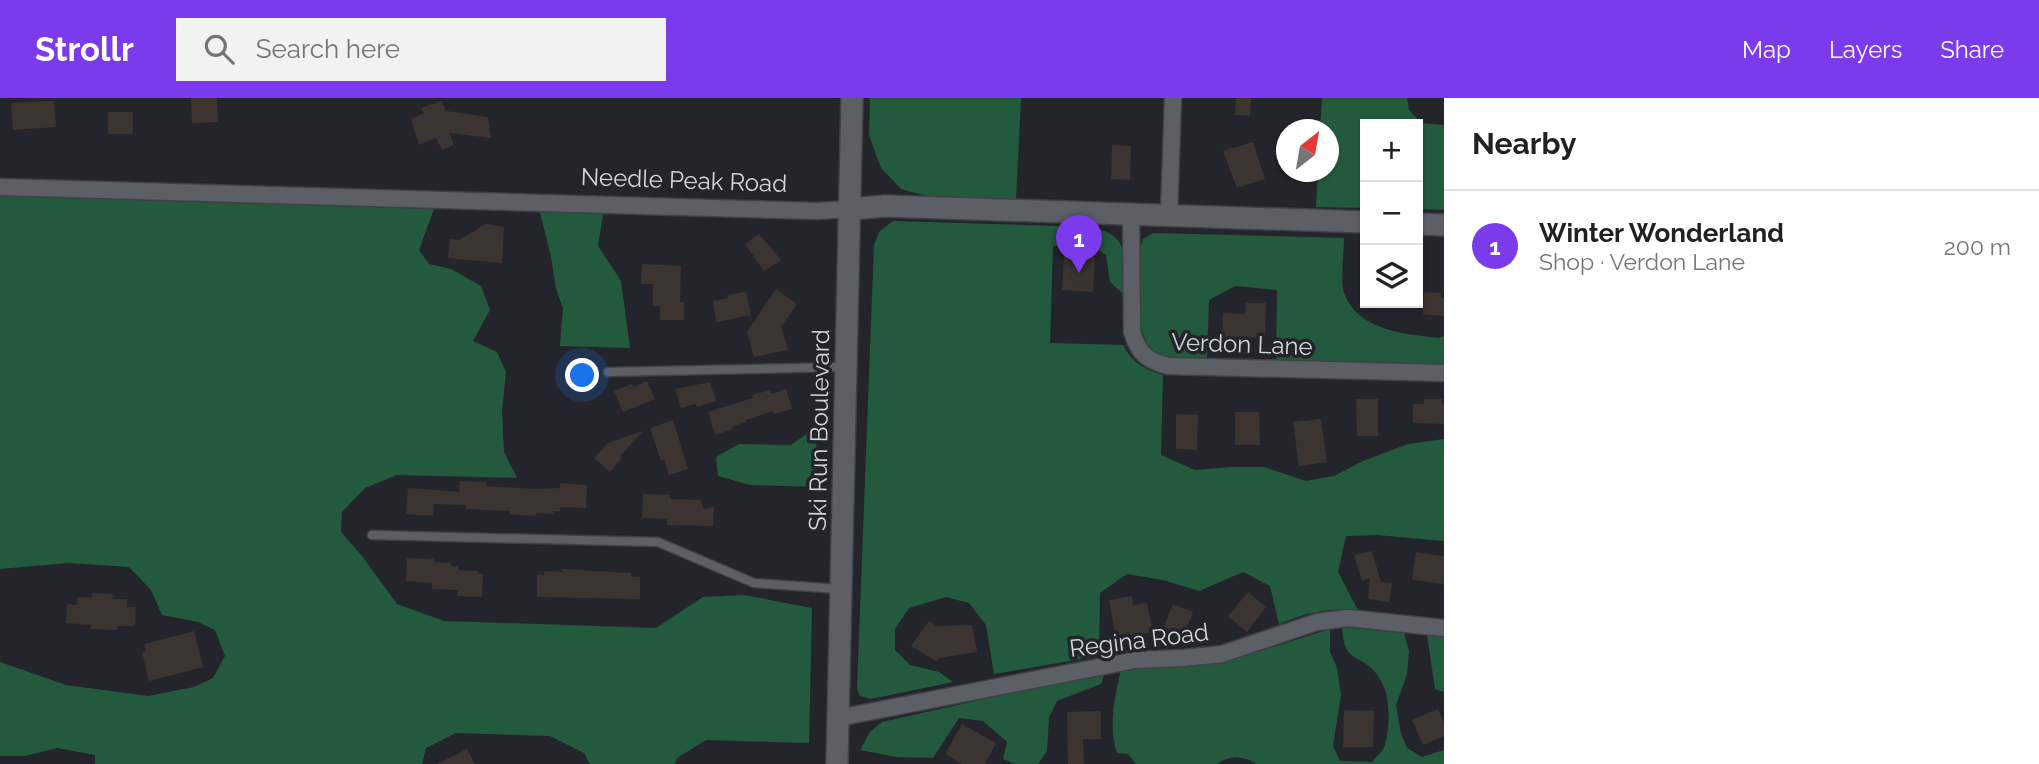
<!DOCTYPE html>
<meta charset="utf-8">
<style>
body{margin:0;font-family:Raleway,sans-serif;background:#f2f2f2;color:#202124}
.controls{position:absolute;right:21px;top:21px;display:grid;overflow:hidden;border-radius:0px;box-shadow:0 2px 5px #0004}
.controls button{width:63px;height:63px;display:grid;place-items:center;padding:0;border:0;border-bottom:2px solid #e0e0e0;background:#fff;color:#202124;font:35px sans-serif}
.compass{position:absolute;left:1276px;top:21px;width:63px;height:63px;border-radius:50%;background:#fff;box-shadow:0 2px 5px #0004;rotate:31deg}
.you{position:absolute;left:583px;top:278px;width:24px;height:24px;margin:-18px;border:5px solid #fff;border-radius:50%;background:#1a73e8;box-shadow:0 0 0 10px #1a73e833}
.badge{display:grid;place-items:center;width:46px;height:46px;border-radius:50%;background:#7c3aed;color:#fff;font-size:23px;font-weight:700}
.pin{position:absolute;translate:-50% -58px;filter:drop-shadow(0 2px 4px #0008)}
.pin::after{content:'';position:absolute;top:37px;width:24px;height:21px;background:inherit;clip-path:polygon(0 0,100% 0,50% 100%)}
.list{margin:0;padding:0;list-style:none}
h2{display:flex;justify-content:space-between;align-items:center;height:91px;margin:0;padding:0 28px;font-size:30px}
h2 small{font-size:23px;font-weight:400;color:#757577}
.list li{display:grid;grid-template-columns:46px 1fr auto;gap:21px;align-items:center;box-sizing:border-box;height:112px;padding:0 28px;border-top:2px solid #e0e0e0}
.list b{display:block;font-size:26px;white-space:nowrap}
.list p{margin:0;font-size:23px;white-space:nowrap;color:#757577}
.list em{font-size:23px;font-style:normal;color:#757577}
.icon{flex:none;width:38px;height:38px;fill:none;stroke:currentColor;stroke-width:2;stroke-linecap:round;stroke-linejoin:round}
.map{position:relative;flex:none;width:1444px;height:666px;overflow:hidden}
header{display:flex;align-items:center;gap:42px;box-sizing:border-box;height:98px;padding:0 35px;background:#7c3aed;color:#fff}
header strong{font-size:33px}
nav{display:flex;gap:38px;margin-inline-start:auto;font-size:24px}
.search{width:490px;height:63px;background:#f2f2f2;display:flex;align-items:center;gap:18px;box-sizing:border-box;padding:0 24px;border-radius:0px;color:#757577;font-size:26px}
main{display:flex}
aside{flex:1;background:#fff}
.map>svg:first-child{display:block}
.green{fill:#235a3e}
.building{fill:#3c3430}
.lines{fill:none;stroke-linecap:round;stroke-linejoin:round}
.lane-casing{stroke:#404148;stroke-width:11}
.street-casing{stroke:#404148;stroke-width:19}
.secondary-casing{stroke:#404148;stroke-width:24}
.lane{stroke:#5d5f67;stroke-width:8}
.street{stroke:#5d5f67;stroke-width:16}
.secondary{stroke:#5d5f67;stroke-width:21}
.labels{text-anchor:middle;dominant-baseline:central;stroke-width:7;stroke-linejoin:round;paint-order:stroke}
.street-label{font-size:24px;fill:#d3d4d9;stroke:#24252c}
</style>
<header>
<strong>Strollr</strong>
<div class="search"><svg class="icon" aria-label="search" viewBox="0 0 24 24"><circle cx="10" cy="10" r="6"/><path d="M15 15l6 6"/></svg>Search here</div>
<nav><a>Map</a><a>Layers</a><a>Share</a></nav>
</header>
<main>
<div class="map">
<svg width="1444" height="666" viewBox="0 0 1444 666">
<rect width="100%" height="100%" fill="#24252c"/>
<path class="green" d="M 870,0 L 1021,0 L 1016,102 L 930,99 L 901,91 L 881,70 L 869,37 Z
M 1322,0 L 1407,0 L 1409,12 L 1421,25 L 1444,27 L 1444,112 L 1418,111 L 1418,26 L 1365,26 L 1365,110 L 1316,109 L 1318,74 L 1328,74 L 1328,32 L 1320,31 Z
M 0,98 L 434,111 L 419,152 L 429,166 L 451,171 L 481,188 L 490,212 L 473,243 L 497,254 L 506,274 L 502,314 L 504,354 L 517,380 L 397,377 L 365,390 L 342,414 L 341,434 L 362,458 L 397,506 L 444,523 L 656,530 L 703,499 L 744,497 L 812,510 L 809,645 L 706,642 L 677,660 L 675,666 L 590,666 L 584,655 L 550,638 L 456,635 L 426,650 L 422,666 L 95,666 L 95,657 L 57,650 L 25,658 L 0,658 L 0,564 L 66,587 L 148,598 L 194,589 L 213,580 L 225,558 L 215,532 L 198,524 L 162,517 L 151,492 L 129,469 L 69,465 L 0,471 Z
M 540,114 L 603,116 L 598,148 L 621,183 L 630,250 L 560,248 L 563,210 L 556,191 L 551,159 Z
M 893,123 L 1092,129 C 1133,139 1123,161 1123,196 L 1110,184 L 1106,157 L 1095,150 L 1053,148 L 1050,245 L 1123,247 C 1133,265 1143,271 1163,277 L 1161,357 L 1195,372 L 1231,369 L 1264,369 L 1306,383 L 1334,378 L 1363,363 L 1408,346 L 1444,341 L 1444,443 L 1377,437 L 1346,438 L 1338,474 L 1358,512 C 1327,510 1308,514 1279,526 L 1270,488 L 1243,474 L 1199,493 L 1163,482 L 1127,476 L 1100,495 L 1099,558 L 994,576 L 986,527 L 969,505 L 946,499 L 909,510 L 895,531 L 895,552 L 910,567 L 939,574 L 953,584 L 871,601 L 860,598 L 857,591 L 874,147 L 879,134 Z
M 1153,135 L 1344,140 C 1344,154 1340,183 1344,195 C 1358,233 1405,236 1439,240 L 1444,238 L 1444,266 L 1276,262 L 1277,192 L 1235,188 L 1209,202 L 1207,260 L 1170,259 L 1156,255 L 1147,245 L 1140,228 L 1139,153 L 1143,141 Z
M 817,329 L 815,389 L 750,387 L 718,378 L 716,359 L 739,346 L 791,347 Z
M 1342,529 L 1404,535 L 1409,553 L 1407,576 L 1396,607 L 1401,636 L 1407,650 L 1422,659 L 1444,652 L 1444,666 L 1256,666 C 1244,657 1229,657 1217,666 L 1136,666 L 1128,656 L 1117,655 C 1108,631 1115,596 1121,572 L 1185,568 L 1232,562 L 1330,531 L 1330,554 L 1337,570 L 1341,597 L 1333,648 L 1340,663 L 1372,664 C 1376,659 1383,653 1385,647 C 1391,624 1391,592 1375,574 C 1357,554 1344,566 1342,529 Z
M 1427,537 L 1444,538 L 1444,594 L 1435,591 Z
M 1105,574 L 1101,586 L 1057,603 L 1049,619 L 1047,653 L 1038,666 L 1015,666 L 1003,661 L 1007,644 L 983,623 L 959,620 L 933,660 L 896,659 L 860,652 L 870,634 L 882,624 Z"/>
<path class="building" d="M 191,0 L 217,0 L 218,24 L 192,25 Z
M 1236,0 L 1251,0 L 1250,18 L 1235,17 Z
M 54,3 L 56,29 L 13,32 L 11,5 Z
M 441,3 L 446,13 L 488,19 L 491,40 L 449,35 L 454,47 L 442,52 L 436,40 L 419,47 L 411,21 L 424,15 L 421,10 Z
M 108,14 L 133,14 L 133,36 L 108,36 Z
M 1253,44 L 1265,81 L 1237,90 L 1223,53 Z
M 1112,47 L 1131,48 L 1130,82 L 1111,81 Z
M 486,126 L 504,129 L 502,165 L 448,160 L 450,141 L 459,142 Z
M 759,136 L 781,162 L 764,173 L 745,146 Z
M 1064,157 L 1095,159 L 1093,194 L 1062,192 Z
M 642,166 L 681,168 L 680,204 L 684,204 L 684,222 L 660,222 L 660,208 L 653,208 L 653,186 L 641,186 Z
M 776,191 L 797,206 L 781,229 L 788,252 L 754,259 L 747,234 Z
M 746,194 L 751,217 L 716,224 L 713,203 L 728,200 L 727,197 Z
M 1424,194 L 1441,195 L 1441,200 L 1444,200 L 1444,218 L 1423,216 Z
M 1246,205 L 1266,205 L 1265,240 L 1222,239 L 1223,215 L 1245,216 Z
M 647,283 L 655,301 L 623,314 L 614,293 L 632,286 L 634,289 Z
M 710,284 L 716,303 L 697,309 L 696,306 L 681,310 L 675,291 Z
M 786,291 L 792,311 L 774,316 L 773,313 L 746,322 L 746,324 L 732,329 L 733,331 L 715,337 L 708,314 L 753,300 L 752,297 L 770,292 L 771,296 Z
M 1356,301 L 1378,301 L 1378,338 L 1357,338 Z
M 1424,301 L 1442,301 L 1442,306 L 1444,306 L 1444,326 L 1413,325 L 1413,306 L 1424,306 Z
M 1235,314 L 1259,314 L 1260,347 L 1235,347 Z
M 1176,316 L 1198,317 L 1197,352 L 1176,351 Z
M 1321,321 L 1327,364 L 1299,368 L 1293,324 Z
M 673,322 L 688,371 L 669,377 L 664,362 L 661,363 L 650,330 Z
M 643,333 L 620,358 L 622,360 L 610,374 L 594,360 L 608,345 Z
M 460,383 L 486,384 L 486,388 L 535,391 L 560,390 L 560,385 L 587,387 L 586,410 L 560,409 L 560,413 L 553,413 L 553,416 L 536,415 L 536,418 L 510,416 L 510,413 L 466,411 L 466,407 L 434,406 L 433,418 L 406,416 L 408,390 L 459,394 Z
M 643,396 L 670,397 L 670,401 L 700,402 L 704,411 L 714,409 L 713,428 L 667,427 L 667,421 L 642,420 Z
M 1372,453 L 1381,484 L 1392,485 L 1389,504 L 1368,501 L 1370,480 L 1362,483 L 1354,457 Z
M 1416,454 L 1444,458 L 1444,486 L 1412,482 Z
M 407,460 L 434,461 L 433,464 L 451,465 L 451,468 L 458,468 L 458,472 L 478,473 L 478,476 L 483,476 L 482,499 L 457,498 L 458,492 L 432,491 L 432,485 L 406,483 Z
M 562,471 L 631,475 L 631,479 L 640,479 L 640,501 L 537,499 L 537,476 L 544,477 L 544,473 L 562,474 Z
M 1248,494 L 1266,509 L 1247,534 L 1228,518 Z
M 92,495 L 113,496 L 112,501 L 127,501 L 127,509 L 136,509 L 135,528 L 117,528 L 117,532 L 91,531 L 91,527 L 66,525 L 67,506 L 77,507 L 78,499 L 92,500 Z
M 1132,498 L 1133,507 L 1147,505 L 1153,534 L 1116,541 L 1109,502 Z
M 1173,506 L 1193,514 L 1184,537 L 1163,530 Z
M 929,523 L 936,528 L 972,527 L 977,554 L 939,560 L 936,563 L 911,548 Z
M 194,533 L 203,569 L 149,583 L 142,554 L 146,553 L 144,546 Z
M 1438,611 L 1444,625 L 1444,638 L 1423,647 L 1412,622 Z
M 1344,612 L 1374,613 L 1373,649 L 1343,649 Z
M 1101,613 L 1101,641 L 1083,641 L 1084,666 L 1068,666 L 1067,614 Z
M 962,626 L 996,645 L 985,666 L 962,666 L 945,656 Z
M 467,651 L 475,666 L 437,666 Z"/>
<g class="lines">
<g class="lane-casing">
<path id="lane" d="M 608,274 L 844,269
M 372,437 L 658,444 L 754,485 L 838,491"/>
</g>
<g class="street-casing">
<path id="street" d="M 0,89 L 817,113 L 851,111
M 1131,116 L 1132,234 C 1139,256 1146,262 1168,268 L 1444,275
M 1169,117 L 1173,0
M 838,620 L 1135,562 L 1184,560 L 1222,556 L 1317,524 L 1348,520 L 1444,530"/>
</g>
<g class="secondary-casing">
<path id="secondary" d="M 851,111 L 885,108 L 1365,124
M 1418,126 L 1444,127
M 837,666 L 852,0"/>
</g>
<use href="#lane" class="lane"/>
<use href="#street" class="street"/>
<use href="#secondary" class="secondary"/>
</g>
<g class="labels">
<g class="street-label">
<text transform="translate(684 82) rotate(2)">Needle Peak Road</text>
<text transform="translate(1242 246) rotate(2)">Verdon Lane</text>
<text transform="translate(819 332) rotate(-89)">Ski Run Boulevard</text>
<text transform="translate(1139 542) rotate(-7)">Regina Road</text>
</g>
</g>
</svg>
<div class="controls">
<button>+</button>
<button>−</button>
<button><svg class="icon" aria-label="layers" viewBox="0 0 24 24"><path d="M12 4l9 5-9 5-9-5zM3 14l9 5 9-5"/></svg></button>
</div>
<svg class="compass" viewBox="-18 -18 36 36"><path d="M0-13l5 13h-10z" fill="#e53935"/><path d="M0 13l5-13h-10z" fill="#757577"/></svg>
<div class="you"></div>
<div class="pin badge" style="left:1079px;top:175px">1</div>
</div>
<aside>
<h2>Nearby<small></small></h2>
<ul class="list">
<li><span class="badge">1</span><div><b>Winter Wonderland</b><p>Shop · Verdon Lane</p></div><em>200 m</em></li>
</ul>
</aside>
</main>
